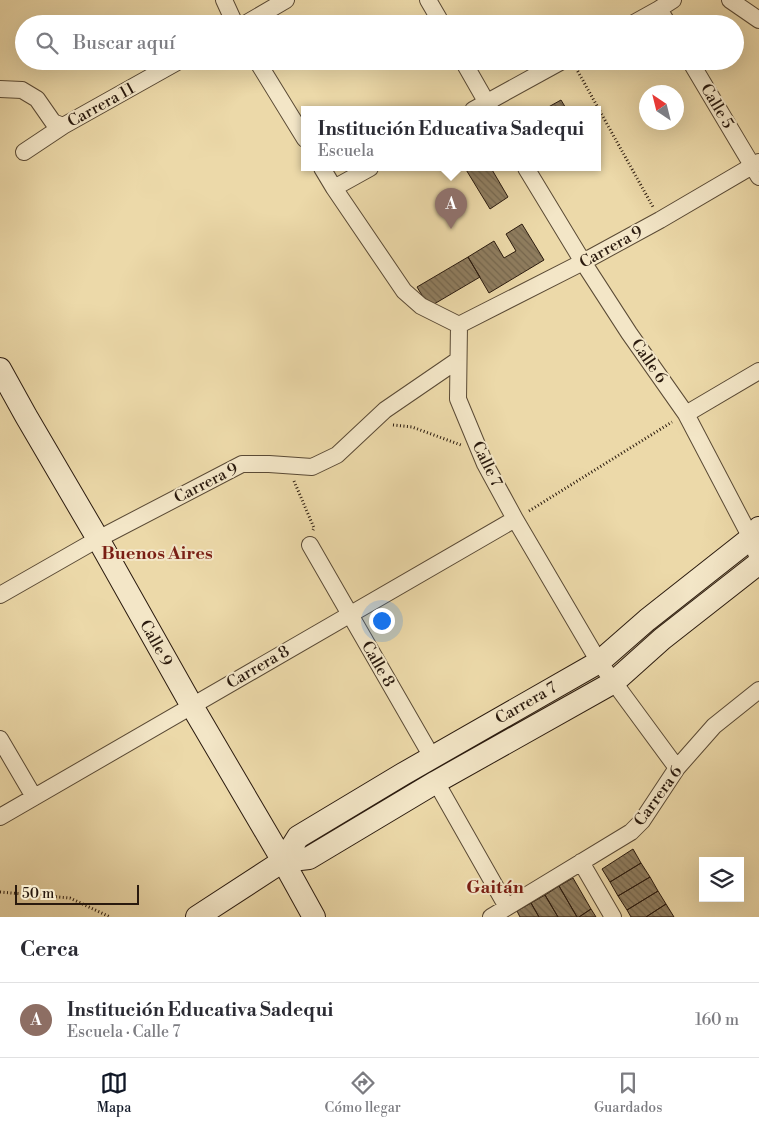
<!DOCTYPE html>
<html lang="es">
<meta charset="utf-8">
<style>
body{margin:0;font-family:"Libre Bodoni",serif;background:#f7f7f7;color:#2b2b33}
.controls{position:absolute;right:15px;bottom:15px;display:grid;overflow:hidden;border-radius:0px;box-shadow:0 5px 20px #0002}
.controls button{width:45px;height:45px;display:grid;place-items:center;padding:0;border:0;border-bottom:1px solid #e1e1e2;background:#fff;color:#2b2b33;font:25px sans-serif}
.compass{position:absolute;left:639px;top:85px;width:45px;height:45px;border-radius:50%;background:#fff;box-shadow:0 5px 20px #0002;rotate:325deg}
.scale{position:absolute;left:15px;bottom:12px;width:124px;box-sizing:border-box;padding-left:5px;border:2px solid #2a1a0e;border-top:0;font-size:14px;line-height:18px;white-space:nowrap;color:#2a1a0e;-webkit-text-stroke:4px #f3e6c7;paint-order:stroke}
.you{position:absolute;left:381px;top:620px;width:18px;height:18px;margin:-12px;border:4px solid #fff;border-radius:50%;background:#1a73e8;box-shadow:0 0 0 8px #1a73e833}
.badge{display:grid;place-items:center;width:32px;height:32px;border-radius:50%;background:#111827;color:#fff;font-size:16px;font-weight:700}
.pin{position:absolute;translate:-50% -41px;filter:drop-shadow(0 1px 2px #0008)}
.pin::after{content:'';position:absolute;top:26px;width:18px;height:15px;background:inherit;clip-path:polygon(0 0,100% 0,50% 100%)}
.popup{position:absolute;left:301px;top:106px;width:300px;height:65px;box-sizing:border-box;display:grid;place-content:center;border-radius:0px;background:#fff;filter:drop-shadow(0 1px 4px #0005);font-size:16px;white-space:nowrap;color:#7c7c81}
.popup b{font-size:19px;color:#2b2b33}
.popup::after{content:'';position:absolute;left:50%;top:100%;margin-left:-10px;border:10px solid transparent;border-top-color:#fff}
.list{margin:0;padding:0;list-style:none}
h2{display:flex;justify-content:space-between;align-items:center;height:65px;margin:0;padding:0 20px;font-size:21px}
h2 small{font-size:16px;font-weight:400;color:#7c7c81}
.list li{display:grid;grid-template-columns:32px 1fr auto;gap:15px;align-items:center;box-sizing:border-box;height:75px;padding:0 20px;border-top:1px solid #e1e1e2}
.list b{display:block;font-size:19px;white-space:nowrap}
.list p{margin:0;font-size:16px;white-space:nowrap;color:#7c7c81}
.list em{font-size:16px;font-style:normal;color:#7c7c81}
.icon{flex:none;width:28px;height:28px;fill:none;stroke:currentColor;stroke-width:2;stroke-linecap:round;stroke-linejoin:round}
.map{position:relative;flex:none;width:759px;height:917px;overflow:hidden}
.search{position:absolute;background:#fff;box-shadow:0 5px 20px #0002;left:15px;right:15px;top:15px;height:55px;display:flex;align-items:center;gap:12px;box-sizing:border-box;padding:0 18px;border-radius:28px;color:#7c7c81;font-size:19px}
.sheet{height:140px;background:#fff}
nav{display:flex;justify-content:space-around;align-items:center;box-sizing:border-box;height:70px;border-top:1px solid #e1e1e2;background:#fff;font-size:14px;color:#7c7c81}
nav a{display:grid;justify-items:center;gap:2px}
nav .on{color:#111827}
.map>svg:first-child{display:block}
.building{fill:url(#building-back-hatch);stroke:#2a1a0e}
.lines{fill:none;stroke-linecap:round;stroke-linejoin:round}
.street-casing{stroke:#5a4a35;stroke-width:18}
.secondary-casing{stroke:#2a1a0e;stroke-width:24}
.path{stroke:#2a1a0e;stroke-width:3;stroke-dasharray:1 2.5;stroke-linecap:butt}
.street{stroke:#f3e6c7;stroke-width:16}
.secondary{stroke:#f3e6c7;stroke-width:22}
.labels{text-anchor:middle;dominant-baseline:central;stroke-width:4;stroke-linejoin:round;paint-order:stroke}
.street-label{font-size:16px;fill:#2a1a0e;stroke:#f3e6c7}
.neighbourhood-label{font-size:18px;font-weight:bold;fill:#7a1f14;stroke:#f3e6c7}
</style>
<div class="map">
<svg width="759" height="917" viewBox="0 0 759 917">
<defs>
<pattern id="building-back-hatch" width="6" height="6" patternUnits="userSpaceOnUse" patternTransform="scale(1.25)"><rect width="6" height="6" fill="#8f7d5f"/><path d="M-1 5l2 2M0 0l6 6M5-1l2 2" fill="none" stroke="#75664d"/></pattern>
</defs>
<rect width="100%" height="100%" fill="#ecd9a9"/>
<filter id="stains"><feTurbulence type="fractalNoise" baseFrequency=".004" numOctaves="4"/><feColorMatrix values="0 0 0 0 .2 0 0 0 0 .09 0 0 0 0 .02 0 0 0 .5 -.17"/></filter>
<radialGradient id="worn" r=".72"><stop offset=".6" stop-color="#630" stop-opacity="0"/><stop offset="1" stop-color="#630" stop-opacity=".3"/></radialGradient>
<path class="building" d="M 561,100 L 567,110 L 543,110 Z
M 465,168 L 491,168 L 508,197 L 490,209 Z
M 522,224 L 544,260 L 489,293 L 468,257 L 494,241 L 504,258 L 516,251 L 506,234 Z
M 468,257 L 480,277 L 429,307 L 417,287 Z
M 633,849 L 641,863 L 610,882 L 602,869 Z
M 641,863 L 650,877 L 618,896 L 610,882 Z
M 650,877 L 658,891 L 627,910 L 618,896 Z
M 573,878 L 591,909 L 579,917 L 577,917 L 559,886 Z
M 559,886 L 577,917 L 558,917 L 545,895 Z
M 658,891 L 666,904 L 646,917 L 631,917 L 627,910 Z
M 545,895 L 558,917 L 539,917 L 531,903 Z
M 531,903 L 539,917 L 520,917 L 517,911 Z
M 666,904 L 674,917 L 646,917 Z
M 591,909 L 596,917 L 579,917 Z"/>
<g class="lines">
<g class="street-casing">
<path id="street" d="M 224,0 L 235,24
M 428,0 L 442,24
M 730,0 L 759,20
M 659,9 L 668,24
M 245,24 L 286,0
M 632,24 L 659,9 L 673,0
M 257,61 L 305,139
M 463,61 L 491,110
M 690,61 L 759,177
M 0,89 L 22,90 L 37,99 L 53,122 L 63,126
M 473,110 L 562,61
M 24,152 L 63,126 L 179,61
M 322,168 L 334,188 L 404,291 L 421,306 L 459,325
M 526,168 L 583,262 L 629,333 L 686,414 L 751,538 L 759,562
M 334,188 L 370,168
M 459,325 L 458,399 L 485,464 L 515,519 L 599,662 L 677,768
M 459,325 L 583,262 L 660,220 L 759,162
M 686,414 L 759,371
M 310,545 L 432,757
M 0,595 L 98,539 L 242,464 L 269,464 L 312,467 L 337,455 L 385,410 L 458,360
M 0,739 L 34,797
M 436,782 L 507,907
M 0,817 L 515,519
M 581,862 L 613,917
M 491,917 L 631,832 L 642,821 L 677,768 L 714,726 L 759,690"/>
</g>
<g class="secondary-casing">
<path id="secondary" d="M 0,369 L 26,416 L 98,539 L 192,706 L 283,861 L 314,917
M 283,861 L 298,837 L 403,774 L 599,662 L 647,620 L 751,538 L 759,528
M 197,917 L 283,861 L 309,858 L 436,782 L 614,682 L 662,639 L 759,563"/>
</g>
<path class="path" d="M 576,68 L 653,207
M 393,425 L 412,427 L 461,445
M 294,481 L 314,528 L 313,530
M 529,511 L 672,422
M 0,892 L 70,898 L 110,917"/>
<use href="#street" class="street"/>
<use href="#secondary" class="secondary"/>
</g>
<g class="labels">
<g class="street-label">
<text transform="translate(101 105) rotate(-29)">Carrera 11</text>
<text transform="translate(717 106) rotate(59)">Calle 5</text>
<text transform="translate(611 247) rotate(-29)">Carrera 9</text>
<text transform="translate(649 361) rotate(55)">Calle 6</text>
<text transform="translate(487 464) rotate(64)">Calle 7</text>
<text transform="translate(206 483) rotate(-27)">Carrera 9</text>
<text transform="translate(156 643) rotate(61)">Calle 9</text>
<text transform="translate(378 664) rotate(60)">Calle 8</text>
<text transform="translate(258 667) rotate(-30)">Carrera 8</text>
<text transform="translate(526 703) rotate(-30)">Carrera 7</text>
<text transform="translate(658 796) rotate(-54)">Carrera 6</text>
</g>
<g class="neighbourhood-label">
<text x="157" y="553">Buenos Aires</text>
<text x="495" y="887">Gaitán</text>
</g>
</g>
<rect width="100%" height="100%" filter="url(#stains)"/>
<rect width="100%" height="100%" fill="url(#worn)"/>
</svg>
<div class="controls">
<button><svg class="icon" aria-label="layers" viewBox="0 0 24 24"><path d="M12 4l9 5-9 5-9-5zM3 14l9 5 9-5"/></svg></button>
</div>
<svg class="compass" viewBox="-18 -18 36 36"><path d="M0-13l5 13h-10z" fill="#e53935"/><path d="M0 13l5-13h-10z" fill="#7c7c81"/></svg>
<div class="scale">50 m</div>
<div class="you"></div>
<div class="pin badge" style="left:451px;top:229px;background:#8d6e63">A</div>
<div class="popup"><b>Institución Educativa Sadequi</b>Escuela</div>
<div class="search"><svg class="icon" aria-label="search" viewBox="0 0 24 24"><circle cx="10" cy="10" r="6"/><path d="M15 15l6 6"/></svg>Buscar aquí</div>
</div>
<section class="sheet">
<h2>Cerca<small></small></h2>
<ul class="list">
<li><span class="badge" style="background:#8d6e63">A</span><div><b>Institución Educativa Sadequi</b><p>Escuela · Calle 7</p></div><em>160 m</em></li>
</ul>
</section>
<nav>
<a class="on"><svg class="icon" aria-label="map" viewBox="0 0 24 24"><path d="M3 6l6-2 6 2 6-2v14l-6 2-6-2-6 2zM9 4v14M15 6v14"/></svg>Mapa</a>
<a><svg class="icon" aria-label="directions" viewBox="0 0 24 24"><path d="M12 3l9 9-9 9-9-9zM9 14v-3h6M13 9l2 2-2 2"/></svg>Cómo llegar</a>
<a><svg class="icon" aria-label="saved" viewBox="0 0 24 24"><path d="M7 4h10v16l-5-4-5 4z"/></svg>Guardados</a>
</nav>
